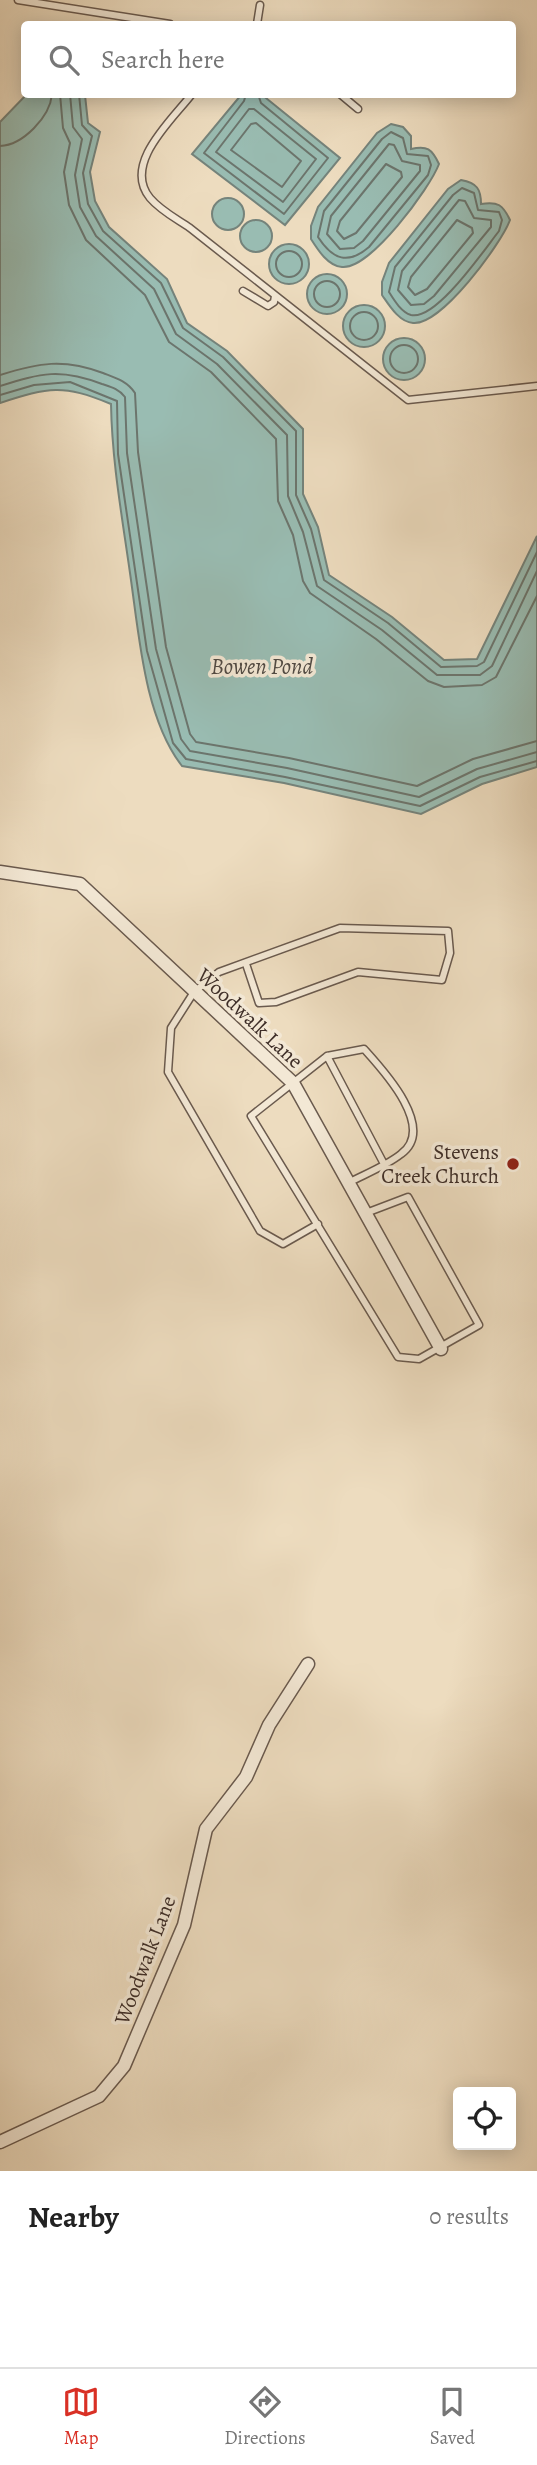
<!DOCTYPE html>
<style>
body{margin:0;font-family:Alegreya,serif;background:#f6f6f6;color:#222}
.controls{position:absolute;right:21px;bottom:21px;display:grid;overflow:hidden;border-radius:7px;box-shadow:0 4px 18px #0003}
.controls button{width:63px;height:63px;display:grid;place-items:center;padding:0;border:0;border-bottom:2px solid #e0e0e0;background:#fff;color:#222;font:35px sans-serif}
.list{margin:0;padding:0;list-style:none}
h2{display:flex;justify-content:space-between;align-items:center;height:91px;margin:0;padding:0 28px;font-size:30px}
h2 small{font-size:23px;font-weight:400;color:#767676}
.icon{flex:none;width:38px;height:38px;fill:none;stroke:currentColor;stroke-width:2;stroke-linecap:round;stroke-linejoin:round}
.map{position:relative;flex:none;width:537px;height:2171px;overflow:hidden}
.search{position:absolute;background:#fff;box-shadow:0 4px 18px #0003;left:21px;right:21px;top:21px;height:77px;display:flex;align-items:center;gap:18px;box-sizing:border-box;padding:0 24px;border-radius:7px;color:#767676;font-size:26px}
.sheet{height:196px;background:#fff}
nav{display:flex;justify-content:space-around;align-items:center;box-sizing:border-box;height:98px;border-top:2px solid #e0e0e0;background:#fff;font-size:19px;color:#767676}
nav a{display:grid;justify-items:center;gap:4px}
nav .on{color:#d93025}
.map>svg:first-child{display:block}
.water{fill:#99bcb2;stroke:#75837b;stroke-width:2}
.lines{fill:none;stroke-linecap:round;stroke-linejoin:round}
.shore{stroke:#6c756d;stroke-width:2}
.lane-casing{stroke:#6a5a4e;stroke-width:9}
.street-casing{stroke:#6a5a4e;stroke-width:15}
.lane{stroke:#f3e8d5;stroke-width:6}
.street{stroke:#f3e8d5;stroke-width:12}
.poi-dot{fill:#8f2418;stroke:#f3e8d5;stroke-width:2.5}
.labels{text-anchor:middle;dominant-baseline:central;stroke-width:7;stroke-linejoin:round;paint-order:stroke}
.street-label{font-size:21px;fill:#3e2e28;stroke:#f3e8d5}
.poi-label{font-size:21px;fill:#3e2e28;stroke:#f3e8d5;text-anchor:end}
.water-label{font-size:23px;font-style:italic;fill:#504a44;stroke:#f3e8d5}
</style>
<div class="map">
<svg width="537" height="2171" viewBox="0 0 537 2171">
<rect width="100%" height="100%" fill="#eddcbf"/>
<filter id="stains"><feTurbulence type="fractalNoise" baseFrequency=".00286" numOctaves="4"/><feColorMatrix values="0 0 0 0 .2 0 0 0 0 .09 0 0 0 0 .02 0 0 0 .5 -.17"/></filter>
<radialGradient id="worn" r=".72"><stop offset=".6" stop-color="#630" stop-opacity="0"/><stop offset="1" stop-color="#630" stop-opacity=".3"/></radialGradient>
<path class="water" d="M 261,94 L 340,158 L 285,225 L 192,154 L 241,95 Z
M 26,95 L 85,95 L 88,123 L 100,132 L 90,172 L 95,201 L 109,227 L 167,279 L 187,323 L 227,351 L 303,429 L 303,494 L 318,527 L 329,575 L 392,617 L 444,660 L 477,659 L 537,536 L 537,767 L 482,784 L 421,814 L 284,783 L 182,766 C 144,717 139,634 130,573 C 122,516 112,462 111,404 C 62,384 50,387 0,403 L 0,122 Z
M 391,124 L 403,127 L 411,136 L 411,149 C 427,145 432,149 439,164 C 430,188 370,270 342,267 C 328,266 318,250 311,239 L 311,226 L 318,207 L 377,133 Z
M 461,180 C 477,183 481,189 481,204 C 498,201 503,205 510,220 C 501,244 441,326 413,323 C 399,322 389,305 382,295 L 382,282 L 389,263 L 448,189 Z
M212 214a16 16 0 1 1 32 0a16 16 0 1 1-32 0Z
M240 236a16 16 0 1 1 32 0a16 16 0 1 1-32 0Z
M269 264a20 20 0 1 1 40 0a20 20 0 1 1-40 0Z
M307 294a20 20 0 1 1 40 0a20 20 0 1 1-40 0Z
M343 326a21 21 0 1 1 42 0a21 21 0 1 1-42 0Z
M383 359a21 21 0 1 1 42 0a21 21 0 1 1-42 0Z"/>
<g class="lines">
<path class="shore" d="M 60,94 L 63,128 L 70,143 L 64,172 L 69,205 L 86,240 L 145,295 L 169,342 L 211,372 L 276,439 L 278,501 L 293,535 L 303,581 L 310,593 L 376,639 L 428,681 L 444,687 L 482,685 L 496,677 L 537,596
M 70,94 L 73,127 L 82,139 L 75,175 L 80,207 L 96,236 L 154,289 L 176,334 L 217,364 L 287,435 L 288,496 L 303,532 L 317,586 L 382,630 L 437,675 L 480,675 L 492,666 L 537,571
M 79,94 L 82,125 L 92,136 L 83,173 L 88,204 L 103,231 L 161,283 L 183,328 L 223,357 L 296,431 L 296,495 L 311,529 L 324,580 L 388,623 L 441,667 L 477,666 L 484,662 L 537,552
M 246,94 L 244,101 L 204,153 L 284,214 L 328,158 L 261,103 L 258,94
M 249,109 L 254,109 L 316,159 L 283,202 L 216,152 Z
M 256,123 L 301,161 L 282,187 L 231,150 L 251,124 Z
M 391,132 L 403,138 L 407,154 L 428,156 L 431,165 L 428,175 L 369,247 C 348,265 333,260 318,237 L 324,211 L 382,139 Z
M 389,144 L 394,145 L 402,161 L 420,165 L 420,171 L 363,241 L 354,248 L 340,249 L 327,234 L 331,216 Z
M 0,146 C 23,145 50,117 52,94
M 386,164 L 401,172 L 402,177 L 356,233 L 344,239 L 337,231 L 340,221 Z
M 462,188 L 474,193 L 478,210 L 499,212 L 502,220 L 499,231 C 484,250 436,321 411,315 C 401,312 394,300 389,292 L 395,267 L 453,195 Z
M 459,200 L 465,201 L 474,218 L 491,220 L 491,227 L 434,296 L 424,304 L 411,305 L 398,290 L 402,271 Z
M 457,220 L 472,228 L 473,233 L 427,289 L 415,295 L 408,287 L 411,277 Z
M276 264a13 13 0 1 1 26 0a13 13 0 1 1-26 0Z
M314 294a13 13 0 1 1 26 0a13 13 0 1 1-26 0Z
M350 326a14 14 0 1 1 28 0a14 14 0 1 1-28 0Z
M390 359a14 14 0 1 1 28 0a14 14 0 1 1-28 0Z
M 0,375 C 39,363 63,358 103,373 C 116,378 127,381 135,393 L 138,452 L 166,647 L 190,734 L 196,742 L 289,758 L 417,786 L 473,759 L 537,741
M 0,386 C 42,373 60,368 102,384 C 111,387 119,389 125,397 L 127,453 L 156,649 L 181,739 L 190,751 L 287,768 L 419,797 L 477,769 L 537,752
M 0,395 L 34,385 L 70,382 L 117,401 L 118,454 L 147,651 L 173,743 L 186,759 L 285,777 L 420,806 L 480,777 L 537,761"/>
<g class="lane-casing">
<path id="lane" d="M 18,0 L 170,24
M 257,24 L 260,5
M 192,94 C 172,120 122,164 150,198 C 161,211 177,219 190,228 L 408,400 L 537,386
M 340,94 L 358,109
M 243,291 L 268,306 L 274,302 L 275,296
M 246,964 L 259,1003 L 276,1002 L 358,972 L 442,980 L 450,953 L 448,931 L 340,928 L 219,972 L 194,992 L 171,1028 L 168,1072 L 260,1231 L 283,1244 L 318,1224
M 327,1056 L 384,1164
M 348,1183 C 365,1174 386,1166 401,1154 C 437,1128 383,1070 364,1049 L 327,1056 L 251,1116 L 398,1357 L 419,1359 L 479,1325 L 408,1197 L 366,1213"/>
</g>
<g class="street-casing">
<path id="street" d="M 0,872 L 80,884 L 293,1083 L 441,1349
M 0,2142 L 99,2096 L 124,2066 L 184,1925 L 206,1829 L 246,1777 L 269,1725 L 308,1664"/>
</g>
<use href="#lane" class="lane"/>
<use href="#street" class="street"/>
</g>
<circle class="poi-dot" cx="513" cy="1164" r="7"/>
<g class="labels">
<g class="street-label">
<text transform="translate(250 1018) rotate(43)">Woodwalk Lane</text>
<text transform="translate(145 1960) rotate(-69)">Woodwalk Lane</text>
</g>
<g class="poi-label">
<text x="499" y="1152">Stevens<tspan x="499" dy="24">Creek Church</tspan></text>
</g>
<g class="water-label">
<text x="262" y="666">Bowen Pond</text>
</g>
</g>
<rect width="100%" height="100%" filter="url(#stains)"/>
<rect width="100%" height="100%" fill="url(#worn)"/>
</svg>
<div class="controls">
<button><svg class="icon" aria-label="locate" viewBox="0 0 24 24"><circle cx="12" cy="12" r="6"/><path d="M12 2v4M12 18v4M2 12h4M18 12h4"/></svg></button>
</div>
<div class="search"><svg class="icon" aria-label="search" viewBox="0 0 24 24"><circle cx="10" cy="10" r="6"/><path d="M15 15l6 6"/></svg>Search here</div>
</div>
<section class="sheet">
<h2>Nearby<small>0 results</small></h2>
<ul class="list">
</ul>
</section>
<nav>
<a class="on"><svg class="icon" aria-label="map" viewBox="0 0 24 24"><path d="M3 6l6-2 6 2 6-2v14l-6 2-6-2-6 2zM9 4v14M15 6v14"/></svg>Map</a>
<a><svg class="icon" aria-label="directions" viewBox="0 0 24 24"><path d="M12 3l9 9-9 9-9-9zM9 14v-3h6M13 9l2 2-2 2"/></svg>Directions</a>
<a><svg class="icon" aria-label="saved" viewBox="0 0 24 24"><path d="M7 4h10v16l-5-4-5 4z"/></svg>Saved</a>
</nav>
